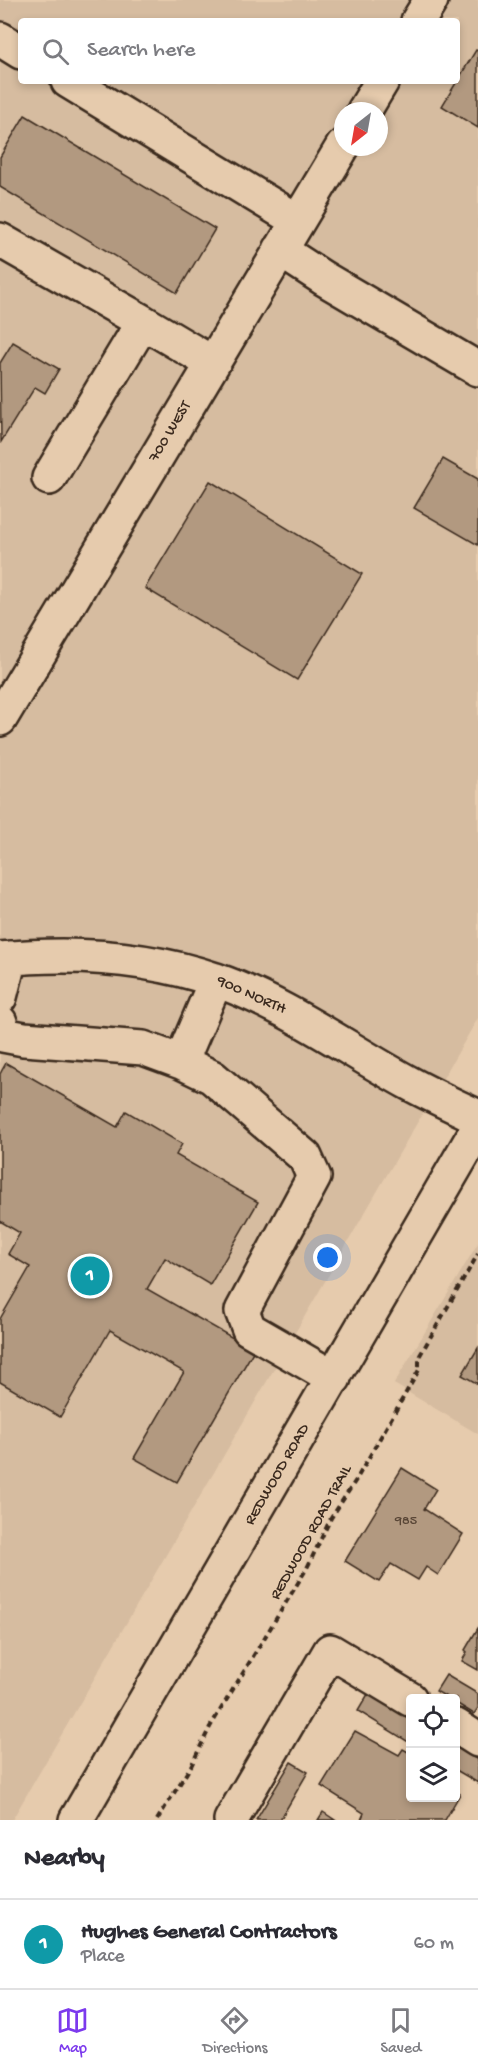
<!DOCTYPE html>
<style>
body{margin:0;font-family:"Gochi Hand",sans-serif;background:#f2f2f3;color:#2b2b33}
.controls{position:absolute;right:18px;bottom:18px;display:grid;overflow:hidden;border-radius:6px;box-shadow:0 3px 9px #0003}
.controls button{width:54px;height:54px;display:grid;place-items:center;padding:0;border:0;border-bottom:2px solid #e1e1e2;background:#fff;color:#2b2b33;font:30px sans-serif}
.compass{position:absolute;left:334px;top:102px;width:54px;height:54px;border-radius:50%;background:#fff;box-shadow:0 3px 9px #0003;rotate:211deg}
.you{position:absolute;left:328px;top:1258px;width:21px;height:21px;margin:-15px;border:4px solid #fff;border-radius:50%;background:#1a73e8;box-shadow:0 0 0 9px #1a73e833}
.badge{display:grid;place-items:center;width:39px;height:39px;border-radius:50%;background:#7c3aed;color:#fff;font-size:20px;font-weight:700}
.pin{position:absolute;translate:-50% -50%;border:3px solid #fff;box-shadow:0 2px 6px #0006}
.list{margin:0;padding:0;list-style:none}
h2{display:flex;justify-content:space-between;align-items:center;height:78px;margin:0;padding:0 24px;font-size:26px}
h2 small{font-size:20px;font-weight:400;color:#7c7c81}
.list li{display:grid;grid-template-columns:39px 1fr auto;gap:18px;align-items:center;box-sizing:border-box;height:90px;padding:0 24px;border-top:2px solid #e1e1e2}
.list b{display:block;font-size:22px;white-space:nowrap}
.list p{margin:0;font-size:20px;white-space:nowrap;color:#7c7c81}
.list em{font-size:20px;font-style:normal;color:#7c7c81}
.icon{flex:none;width:33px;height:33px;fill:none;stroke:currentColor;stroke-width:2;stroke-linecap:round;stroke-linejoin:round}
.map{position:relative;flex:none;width:478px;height:1820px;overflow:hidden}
.search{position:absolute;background:#fff;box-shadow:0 3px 9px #0003;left:18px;right:18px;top:18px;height:66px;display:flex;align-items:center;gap:15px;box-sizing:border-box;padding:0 21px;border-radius:6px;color:#7c7c81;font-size:22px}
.sheet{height:168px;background:#fff}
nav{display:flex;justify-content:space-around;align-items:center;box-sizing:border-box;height:84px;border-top:2px solid #e1e1e2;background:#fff;font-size:16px;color:#7c7c81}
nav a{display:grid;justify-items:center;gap:3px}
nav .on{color:#7c3aed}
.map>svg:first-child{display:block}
.built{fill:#d6bca0;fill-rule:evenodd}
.building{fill:#b29980;stroke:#3b2a1e;stroke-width:1.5}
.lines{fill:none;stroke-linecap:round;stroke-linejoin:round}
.minor-casing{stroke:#3b2a1e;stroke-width:38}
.major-casing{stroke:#3b2a1e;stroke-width:38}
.path{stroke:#3b2a1e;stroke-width:4;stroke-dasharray:6 4.5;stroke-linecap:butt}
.minor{stroke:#e6cbad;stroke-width:33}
.major{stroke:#e6cbad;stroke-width:33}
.labels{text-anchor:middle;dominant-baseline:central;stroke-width:4.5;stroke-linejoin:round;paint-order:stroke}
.number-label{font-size:14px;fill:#594636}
.street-label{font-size:16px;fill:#3b2a1e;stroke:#e6cbad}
</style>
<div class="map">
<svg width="478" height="1820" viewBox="0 0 478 1820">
<rect width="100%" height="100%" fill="#e6cbad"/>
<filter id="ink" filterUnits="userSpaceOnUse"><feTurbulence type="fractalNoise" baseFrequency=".0167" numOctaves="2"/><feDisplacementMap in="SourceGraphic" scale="12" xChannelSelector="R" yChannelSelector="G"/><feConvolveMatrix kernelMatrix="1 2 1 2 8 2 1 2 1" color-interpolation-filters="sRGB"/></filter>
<g filter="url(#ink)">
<path class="built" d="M 0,0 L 478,0 L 478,1018 L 12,1820 L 0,1820 ZM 21,21 L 457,21 L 457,81 L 21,81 ZM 343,111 L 379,111 L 379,147 L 343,147 Z
M 478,1243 L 478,1434 L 394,1384 Z"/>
<path class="building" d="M 476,50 L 478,51 L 478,128 L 442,106 Z
M 25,115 L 215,229 L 177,293 L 0,187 L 0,157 Z
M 13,342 L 59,369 L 45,393 L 35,387 L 1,442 L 0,363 Z
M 443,459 L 478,479 L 478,545 L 414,508 Z
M 210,481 L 362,574 L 297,680 L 145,588 Z
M 6,1063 L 117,1127 L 126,1111 L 182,1144 L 176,1155 L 258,1202 L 210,1285 L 165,1258 L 147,1289 L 254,1350 L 177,1482 L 134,1458 L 184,1372 L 110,1330 L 60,1417 L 0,1382 L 0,1319 L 30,1267 L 8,1254 L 20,1233 L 0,1221 L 0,1074 Z
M 478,1348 L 478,1384 L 462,1375 Z
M 402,1468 L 436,1489 L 424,1509 L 463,1534 L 438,1575 L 426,1567 L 418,1580 L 391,1564 L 379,1582 L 345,1561 Z
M 478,1628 L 478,1670 L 462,1661 L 467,1652 L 465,1650 Z
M 446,1675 L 478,1694 L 478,1708 L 474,1714 L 456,1703 L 456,1698 L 448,1698 L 436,1691 Z
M 368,1694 L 410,1719 L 410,1743 L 358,1711 Z
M 355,1731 L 399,1755 L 403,1749 L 410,1753 L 410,1798 L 456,1798 L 456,1791 L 460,1794 L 445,1820 L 361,1820 L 364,1813 L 321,1786 Z
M 456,1747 L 478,1760 L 478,1783 L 456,1770 Z
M 291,1762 L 308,1772 L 280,1820 L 256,1820 Z
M 323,1812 L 335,1820 L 318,1820 Z"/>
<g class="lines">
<g class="minor-casing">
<path id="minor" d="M 418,21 L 431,0
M 0,39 L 21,52
M 68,81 L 298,221
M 364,111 L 382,81
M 0,240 L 143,322
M 280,250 L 323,278 L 478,369
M 49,478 L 143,322 L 212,363
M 0,719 L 343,146
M 0,959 C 73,952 146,956 216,980 C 285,1004 345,1048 409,1083 C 431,1095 455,1106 478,1117
M 0,997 L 10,958
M 0,1022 L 3,1035 L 24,1039 L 143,1048 L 181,1062 L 216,980
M 181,1062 L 212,1077 L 305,1157 L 314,1177 L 242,1311 L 249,1329 L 334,1378
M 456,1726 L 478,1740
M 231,1820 L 330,1651 L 410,1699"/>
</g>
<g class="major-casing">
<path id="major" d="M 76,1820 L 478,1128"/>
</g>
<path class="path" d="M 157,1820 L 191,1766 L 210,1727 L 307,1568 L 331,1518 L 356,1480 L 419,1370 L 419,1357 L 478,1254"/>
<use href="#minor" class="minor"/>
<use href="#major" class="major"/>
</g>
</g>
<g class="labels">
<g class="number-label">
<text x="406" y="1521">985</text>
</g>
<g class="street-label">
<text transform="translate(171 432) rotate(-59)">700 WEST</text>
<text transform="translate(251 996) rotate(24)">900 NORTH</text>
<text transform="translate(278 1475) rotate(-60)">REDWOOD ROAD</text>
<text transform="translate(312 1533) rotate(-61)">REDWOOD ROAD TRAIL</text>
</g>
</g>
</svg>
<div class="controls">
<button><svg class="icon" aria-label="locate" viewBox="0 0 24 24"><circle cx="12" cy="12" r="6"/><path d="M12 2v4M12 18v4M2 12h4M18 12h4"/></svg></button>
<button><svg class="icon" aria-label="layers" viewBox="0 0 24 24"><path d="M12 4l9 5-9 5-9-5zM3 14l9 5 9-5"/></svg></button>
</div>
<svg class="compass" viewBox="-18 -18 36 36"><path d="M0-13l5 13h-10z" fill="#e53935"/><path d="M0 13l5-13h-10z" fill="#7c7c81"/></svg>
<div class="you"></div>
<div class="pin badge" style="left:90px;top:1276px;background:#0f9aa8">1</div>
<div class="search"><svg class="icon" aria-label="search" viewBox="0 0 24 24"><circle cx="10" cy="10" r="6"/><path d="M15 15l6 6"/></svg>Search here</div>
</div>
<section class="sheet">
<h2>Nearby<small></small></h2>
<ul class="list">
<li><span class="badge" style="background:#0f9aa8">1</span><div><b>Hughes General Contractors</b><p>Place</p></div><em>60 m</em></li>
</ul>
</section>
<nav>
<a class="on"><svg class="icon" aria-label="map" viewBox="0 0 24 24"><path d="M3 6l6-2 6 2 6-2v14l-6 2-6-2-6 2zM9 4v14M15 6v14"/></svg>Map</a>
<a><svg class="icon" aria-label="directions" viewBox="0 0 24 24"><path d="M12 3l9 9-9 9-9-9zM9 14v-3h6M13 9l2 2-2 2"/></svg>Directions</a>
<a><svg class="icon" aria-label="saved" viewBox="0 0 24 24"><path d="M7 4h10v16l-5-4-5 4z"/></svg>Saved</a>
</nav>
